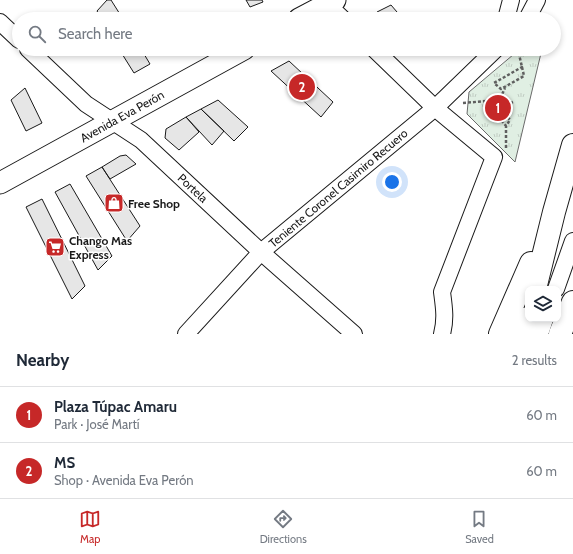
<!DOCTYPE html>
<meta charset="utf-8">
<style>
body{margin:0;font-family:Cabin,sans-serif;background:#f2f2f3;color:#1f2937}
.controls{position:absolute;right:12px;bottom:12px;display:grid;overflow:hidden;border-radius:8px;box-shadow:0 2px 6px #0003}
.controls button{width:36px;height:36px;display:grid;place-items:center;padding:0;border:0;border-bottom:1px solid #e0e1e3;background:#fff;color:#1f2937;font:20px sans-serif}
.you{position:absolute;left:392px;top:182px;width:14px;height:14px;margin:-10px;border:3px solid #fff;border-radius:50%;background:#1a73e8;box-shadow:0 0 0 6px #1a73e833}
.badge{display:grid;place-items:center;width:26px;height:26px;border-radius:50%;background:#c62828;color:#fff;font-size:13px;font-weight:700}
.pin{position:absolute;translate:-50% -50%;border:2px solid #fff;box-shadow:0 1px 4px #0006}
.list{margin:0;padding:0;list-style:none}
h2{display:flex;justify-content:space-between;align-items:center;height:52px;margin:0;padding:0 16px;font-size:17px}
h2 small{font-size:13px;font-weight:400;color:#747a83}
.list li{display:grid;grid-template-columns:26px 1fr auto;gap:12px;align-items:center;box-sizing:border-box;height:56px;padding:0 16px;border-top:1px solid #e0e1e3}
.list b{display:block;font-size:15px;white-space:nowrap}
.list p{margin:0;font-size:13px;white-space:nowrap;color:#747a83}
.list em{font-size:13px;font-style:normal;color:#747a83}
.icon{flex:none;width:22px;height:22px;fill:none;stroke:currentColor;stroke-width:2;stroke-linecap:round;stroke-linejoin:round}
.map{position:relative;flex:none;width:573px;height:334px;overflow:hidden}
.search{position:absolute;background:#fff;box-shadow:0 2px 6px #0003;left:12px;right:12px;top:12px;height:44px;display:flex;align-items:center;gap:10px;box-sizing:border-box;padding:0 14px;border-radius:22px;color:#747a83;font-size:15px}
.sheet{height:164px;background:#fff}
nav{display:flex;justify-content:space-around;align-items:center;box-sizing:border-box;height:56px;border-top:1px solid #e0e1e3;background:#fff;font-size:11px;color:#747a83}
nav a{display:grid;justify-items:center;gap:2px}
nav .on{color:#c62828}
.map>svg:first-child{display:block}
.park{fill:url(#park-tufts);stroke:#6a6a6a}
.building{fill:#e6e6e6;stroke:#1a1a1a}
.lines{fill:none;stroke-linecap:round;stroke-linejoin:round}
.minor-casing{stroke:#1a1a1a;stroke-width:18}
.major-casing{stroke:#1a1a1a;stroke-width:23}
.highway-casing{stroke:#1a1a1a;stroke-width:24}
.path{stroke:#5f5f5f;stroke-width:2.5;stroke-dasharray:3 2;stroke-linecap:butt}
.minor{stroke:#fff;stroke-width:16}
.major{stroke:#fff;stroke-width:21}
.highway{stroke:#fff;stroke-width:22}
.labels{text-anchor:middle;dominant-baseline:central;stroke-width:3;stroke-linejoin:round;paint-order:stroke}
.street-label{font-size:12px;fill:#1a1a1a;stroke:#fff}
.poi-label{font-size:12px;font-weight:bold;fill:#1a1a1a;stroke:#fff;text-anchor:start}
</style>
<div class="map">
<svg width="573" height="334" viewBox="0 0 573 334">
<defs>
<pattern id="park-tufts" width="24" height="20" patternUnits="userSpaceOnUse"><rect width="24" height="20" fill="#e0efe3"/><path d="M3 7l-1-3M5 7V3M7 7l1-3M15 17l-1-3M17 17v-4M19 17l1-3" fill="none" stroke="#c0ccc2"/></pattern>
</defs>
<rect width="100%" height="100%" fill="#fff"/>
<path class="park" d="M 520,49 L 542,49 L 515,162 L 467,114 L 469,92 Z"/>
<path class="building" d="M 107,0 L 111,0 L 123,19 L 102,19 L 97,11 Z
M 246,0 L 262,0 L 263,2 L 250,7 Z
M 391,5 L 403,19 L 378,19 L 377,12 Z
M 119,49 L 141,49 L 150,64 L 134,73 Z
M 289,61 L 333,102 L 321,117 L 271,71 Z
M 25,88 L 42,123 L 26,131 L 11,100 Z
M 218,100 L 248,127 L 234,141 L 201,109 Z
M 201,109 L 224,131 L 212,145 L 186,117 Z
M 186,117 L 199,132 L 179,150 L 165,138 L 166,129 Z
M 126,155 L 136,164 L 110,179 L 102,167 L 120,156 Z
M 102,167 L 140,226 L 127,241 L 86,176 Z
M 70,184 L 112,256 L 98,270 L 55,192 Z
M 42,199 L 85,286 L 72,299 L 26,207 Z"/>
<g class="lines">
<g class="minor-casing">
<path id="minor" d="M 323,0 L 343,19
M 506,19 L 511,0
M 527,19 L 537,0
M 0,22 L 19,40
M 28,49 L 86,104 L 141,140 L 261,252 L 354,334
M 374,49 L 435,108 L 494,157 L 442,292 C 444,307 446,319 442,334
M 556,289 L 573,241
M 186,334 L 261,252 L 435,108 L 496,49
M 540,334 L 545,319"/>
</g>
<g class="major-casing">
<path id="major" d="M 299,19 L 335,0
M 0,183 L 244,49"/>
</g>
<g class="highway-casing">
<path id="highway" d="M 535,289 L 554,212 L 573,145
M 500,334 L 531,263
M 522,334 L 528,318
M 560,334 L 573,302"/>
</g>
<path class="path" d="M 516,49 L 518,50 L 522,67
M 522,67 L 524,76 L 501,89 L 494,83 Z
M 493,97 L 510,120 L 506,126 L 486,101 Z
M 463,103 L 486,101
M 498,103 L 505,88
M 501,107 L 513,102
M 506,148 L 506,126"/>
<use href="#minor" class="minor"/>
<use href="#major" class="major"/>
<use href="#highway" class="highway"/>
</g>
<defs>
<g id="shop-square" transform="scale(1)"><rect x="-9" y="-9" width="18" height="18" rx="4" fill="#c62828" stroke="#fff"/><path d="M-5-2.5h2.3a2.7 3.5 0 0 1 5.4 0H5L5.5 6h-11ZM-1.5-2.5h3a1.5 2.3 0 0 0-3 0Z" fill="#fff"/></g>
<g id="supermarket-square" transform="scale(1)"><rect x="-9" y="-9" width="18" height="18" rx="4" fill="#c62828" stroke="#fff"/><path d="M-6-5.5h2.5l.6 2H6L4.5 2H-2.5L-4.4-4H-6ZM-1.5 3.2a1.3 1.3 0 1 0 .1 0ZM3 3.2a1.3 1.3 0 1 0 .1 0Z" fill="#fff"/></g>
</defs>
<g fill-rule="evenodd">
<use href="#shop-square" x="114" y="203"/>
<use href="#supermarket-square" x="55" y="247"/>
</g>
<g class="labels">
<g class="street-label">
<text transform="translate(122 116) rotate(-29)">Avenida Eva Perón</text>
<text transform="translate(193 188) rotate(43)">Portela</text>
<text transform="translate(338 188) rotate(-40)">Teniente Coronel Casimiro Recuero</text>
</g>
<g class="poi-label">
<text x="128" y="203">Free Shop</text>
<text x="69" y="240">Chango Mas<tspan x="69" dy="14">Express</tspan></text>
</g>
</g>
</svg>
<div class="controls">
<button><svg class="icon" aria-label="layers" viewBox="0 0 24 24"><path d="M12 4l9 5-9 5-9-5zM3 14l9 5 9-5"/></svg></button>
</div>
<div class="you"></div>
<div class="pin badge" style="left:498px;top:108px">1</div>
<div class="pin badge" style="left:302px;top:87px">2</div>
<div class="search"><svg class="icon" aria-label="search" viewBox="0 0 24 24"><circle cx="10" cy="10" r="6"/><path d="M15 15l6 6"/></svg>Search here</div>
</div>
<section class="sheet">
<h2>Nearby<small>2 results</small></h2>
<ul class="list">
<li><span class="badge">1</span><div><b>Plaza Túpac Amaru</b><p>Park · José Martí</p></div><em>60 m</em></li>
<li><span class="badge">2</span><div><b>MS</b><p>Shop · Avenida Eva Perón</p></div><em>60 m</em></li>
</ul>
</section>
<nav>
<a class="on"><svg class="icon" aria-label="map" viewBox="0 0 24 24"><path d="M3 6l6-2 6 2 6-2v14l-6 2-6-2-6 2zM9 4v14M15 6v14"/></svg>Map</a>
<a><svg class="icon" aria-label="directions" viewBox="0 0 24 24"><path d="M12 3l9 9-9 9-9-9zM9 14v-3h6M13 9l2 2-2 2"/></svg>Directions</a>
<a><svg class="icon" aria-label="saved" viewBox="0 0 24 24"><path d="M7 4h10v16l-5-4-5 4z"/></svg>Saved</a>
</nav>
